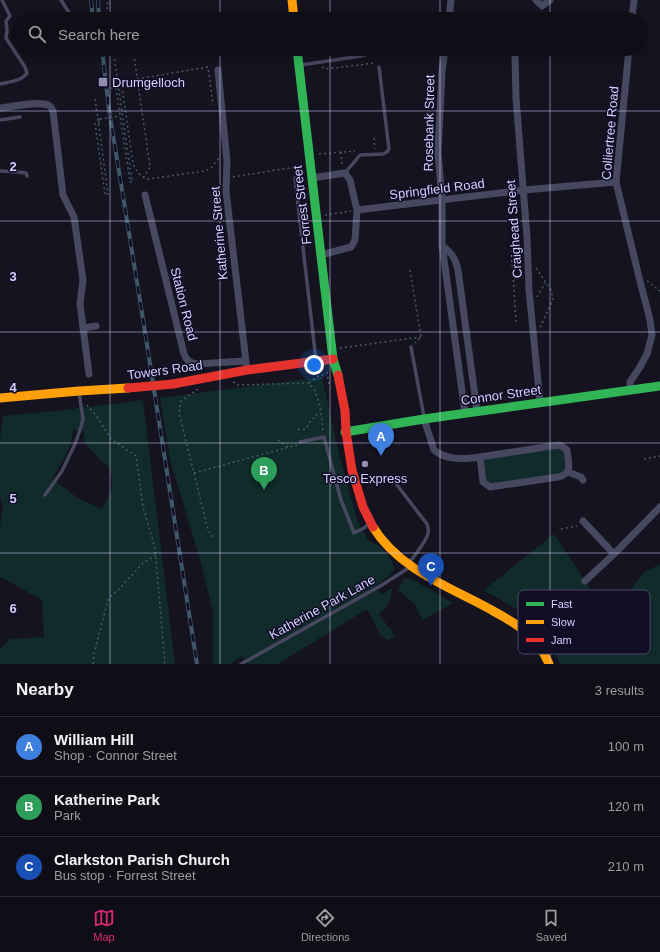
<!DOCTYPE html>
<meta charset="utf-8">
<style>
body{margin:0;font-family:Arial,sans-serif;background:#181720;color:#f1f3f6}
.you{position:absolute;left:314px;top:365px;width:14px;height:14px;margin:-10px;border:3px solid #fff;border-radius:50%;background:#1a73e8;box-shadow:0 0 0 6px #1a73e833}
.badge{display:grid;place-items:center;width:26px;height:26px;border-radius:50%;background:#db2777;color:#fff;font-size:13px;font-weight:700}
.pin{position:absolute;translate:-50% -33px;filter:drop-shadow(0 1px 2px #0008)}
.pin::after{content:'';position:absolute;top:21px;width:14px;height:12px;background:inherit;clip-path:polygon(0 0,100% 0,50% 100%)}
.list{margin:0;padding:0;list-style:none}
h2{display:flex;justify-content:space-between;align-items:center;height:52px;margin:0;padding:0 16px;font-size:17px}
h2 small{font-size:13px;font-weight:400;color:#9b9ca1}
.list li{display:grid;grid-template-columns:26px 1fr auto;gap:12px;align-items:center;box-sizing:border-box;height:60px;padding:0 16px;border-top:1px solid #2f2e36}
.list b{display:block;font-size:15px;white-space:nowrap}
.list p{margin:0;font-size:13px;white-space:nowrap;color:#9b9ca1}
.list em{font-size:13px;font-style:normal;color:#9b9ca1}
.icon{flex:none;width:22px;height:22px;fill:none;stroke:currentColor;stroke-width:2;stroke-linecap:round;stroke-linejoin:round}
.map{position:relative;flex:none;width:660px;height:664px;overflow:hidden}
.search{position:absolute;background:#0f0e17;box-shadow:0 2px 10px #0003;left:12px;right:12px;top:12px;height:44px;display:flex;align-items:center;gap:10px;box-sizing:border-box;padding:0 14px;border-radius:22px;color:#9b9ca1;font-size:15px}
.sheet{height:232px;background:#0f0e17}
nav{display:flex;justify-content:space-around;align-items:center;box-sizing:border-box;height:56px;border-top:1px solid #2f2e36;background:#0f0e17;font-size:11px;color:#9b9ca1}
nav a{display:grid;justify-items:center;gap:2px}
nav .on{color:#db2777}
.map>svg:first-child{display:block}
.green{fill:#102b2a;fill-rule:evenodd}
.lines{fill:none;stroke-linecap:round;stroke-linejoin:round}
.path{stroke:#475a68;stroke-width:1.5;stroke-dasharray:2 3;stroke-linecap:butt}
.lane{stroke:#474760;stroke-width:3.5}
.street{stroke:#474760;stroke-width:7}
.fast{stroke:#30b455;stroke-width:9}
.slow{stroke:#ff9f0a;stroke-width:9}
.jam{stroke:#e5322d;stroke-width:9}
.rail-casing{stroke:#3f5869;stroke-width:4}
.rail{stroke:#100d25;stroke-width:2.5;stroke-dasharray:8;stroke-linecap:butt}
.path-bridge{stroke:#475a68;stroke-width:1.5;stroke-dasharray:2 3;stroke-linecap:butt}
.jam-bridge{stroke:#e5322d;stroke-width:9}
.grid{fill:none;stroke:#d3d0ff;stroke-width:1;stroke-opacity:0.55}
.poi-dot{fill:#908eb1;stroke:#100d25;stroke-width:1.5}
.labels{text-anchor:middle;dominant-baseline:central;stroke-width:3;stroke-linejoin:round;paint-order:stroke}
.poi-label{font-size:13px;fill:#d3d0ff;stroke:#100d25;text-anchor:start}
.street-label{font-size:13px;fill:#d3d0ff;stroke:#100d25}
.key{fill:#100d25;stroke:#4a4866;stroke-width:1}
.key-label{font-size:11px;fill:#d3d0ff}
.grid-label{font-size:13px;text-anchor:middle;font-weight:bold;fill:#d3d0ff;stroke:#100d25;stroke-width:3;stroke-linejoin:round;paint-order:stroke}
</style>
<div class="map">
<svg width="660" height="664" viewBox="0 0 660 664">
<rect width="100%" height="100%" fill="#14131f"/>
<path class="green" d="M 322,377 L 338,450 L 357,520 L 368,540 L 381,547 L 390,558 L 395,568 L 390,575 L 375,586 L 375,589 L 383,594 L 392,588 C 391,603 389,604 379,614 C 384,622 391,628 395,637 L 387,640 L 381,636 L 368,610 L 364,611 L 278,664 L 248,664 L 241,656 L 231,664 L 213,664 L 213,612 L 201,563 L 170,460 L 160,398 Z
M 143,400 L 175,664 L 0,664 L 0,649 L 10,639 L 44,637 L 42,600 L 0,577 L 0,526 L 3,507 L 0,497 L 0,439 L 3,416 L 64,410 ZM 73,430 L 84,431 L 84,442 L 100,460 L 109,467 L 112,477 L 112,487 L 109,496 L 102,509 L 78,498 L 52,479 C 61,464 72,448 73,430 Z
M 558,447 L 565,450 L 568,466 L 563,474 L 487,484 L 483,459 Z
M 554,534 L 596,597 L 616,609 L 643,573 L 660,564 L 660,664 L 560,664 C 552,646 541,629 526,615 L 484,590 Z
M 404,578 L 412,579 L 453,603 L 423,620 L 417,610 L 416,605 L 398,590 Z"/>
<g class="lines">
<path class="path" d="M 127,13 L 128,19
M 108,19 L 107,5 L 109,0
M 113,49 L 132,181
M 133,49 L 150,167 L 143,178
M 322,67 L 325,69 L 375,63
M 137,79 L 208,67 L 213,105
M 122,87 L 121,83 L 137,80
M 111,88 L 122,87 L 133,164 C 137,171 140,177 148,179 L 205,171 L 211,168 L 219,158
M 116,88 L 130,182 L 132,181
M 95,99 L 98,119 L 100,119
M 100,122 L 95,123 L 105,194
M 374,138 L 375,149
M 341,152 L 342,166
M 319,154 L 355,151
M 233,177 L 301,166
M 325,215 L 351,211
M 536,268 L 551,290 L 553,299 L 540,328
M 410,270 L 421,337 L 415,343
M 647,281 L 660,291
M 537,297 L 545,283
M 516,322 L 513,273 L 511,254 L 515,244 L 520,242
M 340,348 L 421,337
M 327,372 L 329,385 L 330,385
M 233,382 L 238,385 L 309,383 L 315,391 L 320,406 L 323,431
M 309,383 L 320,375 L 327,375
M 198,389 L 181,401 L 179,413 L 208,530 L 211,535 L 215,538
M 87,405 L 95,414 L 111,439 L 136,456 L 143,507 L 155,548 L 165,664
M 298,429 C 307,432 307,426 311,420 L 314,418 L 319,412 L 320,412
M 278,440 L 289,448
M 644,459 L 660,456
M 194,473 L 297,445
M 561,529 L 577,526
M 93,664 L 94,653 L 108,600 L 113,594 L 118,590 L 144,562 L 150,559 L 156,554"/>
<path class="lane" d="M 61,0 L 73,19
M 301,65 L 361,56 L 371,53
M 0,84 C 9,82 22,81 27,73 L 25,67 L 6,38 L 7,30 L 6,21 L 10,16 L 2,0
M 0,120 L 20,117
M 0,171 L 18,172 L 26,173 L 27,176
M 345,173 L 360,155 L 383,154 L 387,152 L 389,149 L 379,67
M 295,178 L 316,360
M 411,347 L 424,417
M 300,442 L 324,437 L 341,500 L 354,533 L 364,528 L 370,523
M 397,485 L 427,524 C 428,527 429,530 428,533 C 427,541 414,556 409,563
M 45,495 L 62,471 L 75,444 L 81,427 L 83,419 L 79,392
M 241,664 L 382,585 L 410,567"/>
<path class="street" d="M 536,0 L 542,6 L 550,0
M 449,19 L 451,0
M 632,19 L 634,0
M 445,49 L 442,71 L 438,152 L 442,200 L 442,245 L 465,413
M 629,49 L 616,182 L 639,277 L 650,320 L 652,335 L 647,354 L 640,367 L 630,382 L 630,390
M 515,55 L 516,98 L 527,237 L 529,290 L 540,402
M 218,70 L 227,161 L 226,191 L 247,370
M 0,108 C 10,107 42,100 50,106 C 51,107 52,109 53,111 L 63,195 L 74,217 L 83,280 L 80,304 L 89,374
M 312,178 L 345,173 L 350,180 L 357,210 L 355,240 L 351,247 L 321,255
M 145,195 L 184,354 C 187,361 190,363 197,364 L 245,361
M 357,210 L 524,190 L 616,182
M 442,245 C 452,254 455,257 458,270 L 477,411
M 83,328 L 96,326
M 424,419 L 434,450 C 447,461 465,459 480,457 L 483,482 L 490,487 L 558,477 C 574,473 568,462 567,450 L 562,446 L 558,445 L 480,457
M 568,472 L 581,477 L 583,480
M 583,521 L 614,554
M 585,581 L 614,554 L 660,507"/>
<path class="fast" d="M 297,49 L 333,359 L 338,375
M 345,432 L 424,419 L 660,386"/>
<path class="slow" d="M 292,0 L 294,19
M 0,398 L 79,391 L 128,388
M 373,527 C 400,571 453,588 495,612 C 519,625 538,637 549,664"/>
<path class="jam" d="M 338,375 L 345,411 L 346,432 L 352,470 L 363,507 L 373,527
M 173,384 L 247,370 L 333,359"/>
<g class="rail-casing">
<path id="rail" d="M 91,0 L 93,19
M 98,0 L 99,19
M 102,49 L 109,110 L 142,313 L 197,664"/>
</g>
<use href="#rail" class="rail"/>
<path class="path-bridge" d="M 98,119 L 108,194 L 105,194
M 100,119 L 120,116"/>
<path class="jam-bridge" d="M 128,388 L 173,384"/>
</g>
<path class="grid" d="M 110,0 L 110,19M 220,0 L 220,19M 330,0 L 330,19M 440,0 L 440,19M 550,0 L 550,19M 110,49 L 110,664M 220,49 L 220,664M 330,49 L 330,664M 440,49 L 440,664M 550,49 L 550,664M 0,111 L 660,111M 0,221 L 660,221M 0,332 L 660,332M 0,443 L 660,443M 0,553 L 660,553"/>
<g class="poi-dot">
<rect x="98" y="77" width="10" height="10" rx="2"/>
<circle cx="365" cy="464" r="4"/>
</g>
<g class="labels">
<g class="poi-label">
<text x="112" y="82">Drumgelloch</text>
<text x="365" y="478" text-anchor="middle">Tesco Express</text>
</g>
<g class="street-label">
<text transform="translate(429 123) rotate(-89)">Rosebank Street</text>
<text transform="translate(610 133) rotate(-85)">Colliertree Road</text>
<text transform="translate(437 189) rotate(-7)">Springfield Road</text>
<text transform="translate(302 205) rotate(-97)">Forrest Street</text>
<text transform="translate(514 229) rotate(-94)">Craighead Street</text>
<text transform="translate(219 233) rotate(-95)">Katherine Street</text>
<text transform="translate(184 304) rotate(76)">Station Road</text>
<text transform="translate(165 370) rotate(-8)">Towers Road</text>
<text transform="translate(501 395) rotate(-8)">Connor Street</text>
<text transform="translate(322 607) rotate(-29)">Katherine Park Lane</text>
</g>
</g>
<rect x="518" y="590" width="132" height="64" rx="6" class="key"/>
<rect x="526" y="602" width="18" height="4" fill="#30b455"/>
<rect x="526" y="620" width="18" height="4" fill="#ff9f0a"/>
<rect x="526" y="638" width="18" height="4" fill="#e5322d"/>
<g class="key-label">
<text x="551" y="608">Fast</text>
<text x="551" y="626">Slow</text>
<text x="551" y="644">Jam</text>
</g>
<g class="grid-label">
<text x="13" y="171">2</text>
<text x="13" y="281">3</text>
<text x="13" y="392">4</text>
<text x="13" y="503">5</text>
<text x="13" y="613">6</text>
</g>
</svg>
<div class="you"></div>
<div class="pin badge" style="left:381px;top:456px;background:#3f7fe0">A</div>
<div class="pin badge" style="left:264px;top:490px;background:#2e9e5b">B</div>
<div class="pin badge" style="left:431px;top:586px;background:#1a4fb4">C</div>
<div class="search"><svg class="icon" aria-label="search" viewBox="0 0 24 24"><circle cx="10" cy="10" r="6"/><path d="M15 15l6 6"/></svg>Search here</div>
</div>
<section class="sheet">
<h2>Nearby<small>3 results</small></h2>
<ul class="list">
<li><span class="badge" style="background:#3f7fe0">A</span><div><b>William Hill</b><p>Shop · Connor Street</p></div><em>100 m</em></li>
<li><span class="badge" style="background:#2e9e5b">B</span><div><b>Katherine Park</b><p>Park</p></div><em>120 m</em></li>
<li><span class="badge" style="background:#1a4fb4">C</span><div><b>Clarkston Parish Church</b><p>Bus stop · Forrest Street</p></div><em>210 m</em></li>
</ul>
</section>
<nav>
<a class="on"><svg class="icon" aria-label="map" viewBox="0 0 24 24"><path d="M3 6l6-2 6 2 6-2v14l-6 2-6-2-6 2zM9 4v14M15 6v14"/></svg>Map</a>
<a><svg class="icon" aria-label="directions" viewBox="0 0 24 24"><path d="M12 3l9 9-9 9-9-9zM9 14v-3h6M13 9l2 2-2 2"/></svg>Directions</a>
<a><svg class="icon" aria-label="saved" viewBox="0 0 24 24"><path d="M7 4h10v16l-5-4-5 4z"/></svg>Saved</a>
</nav>
